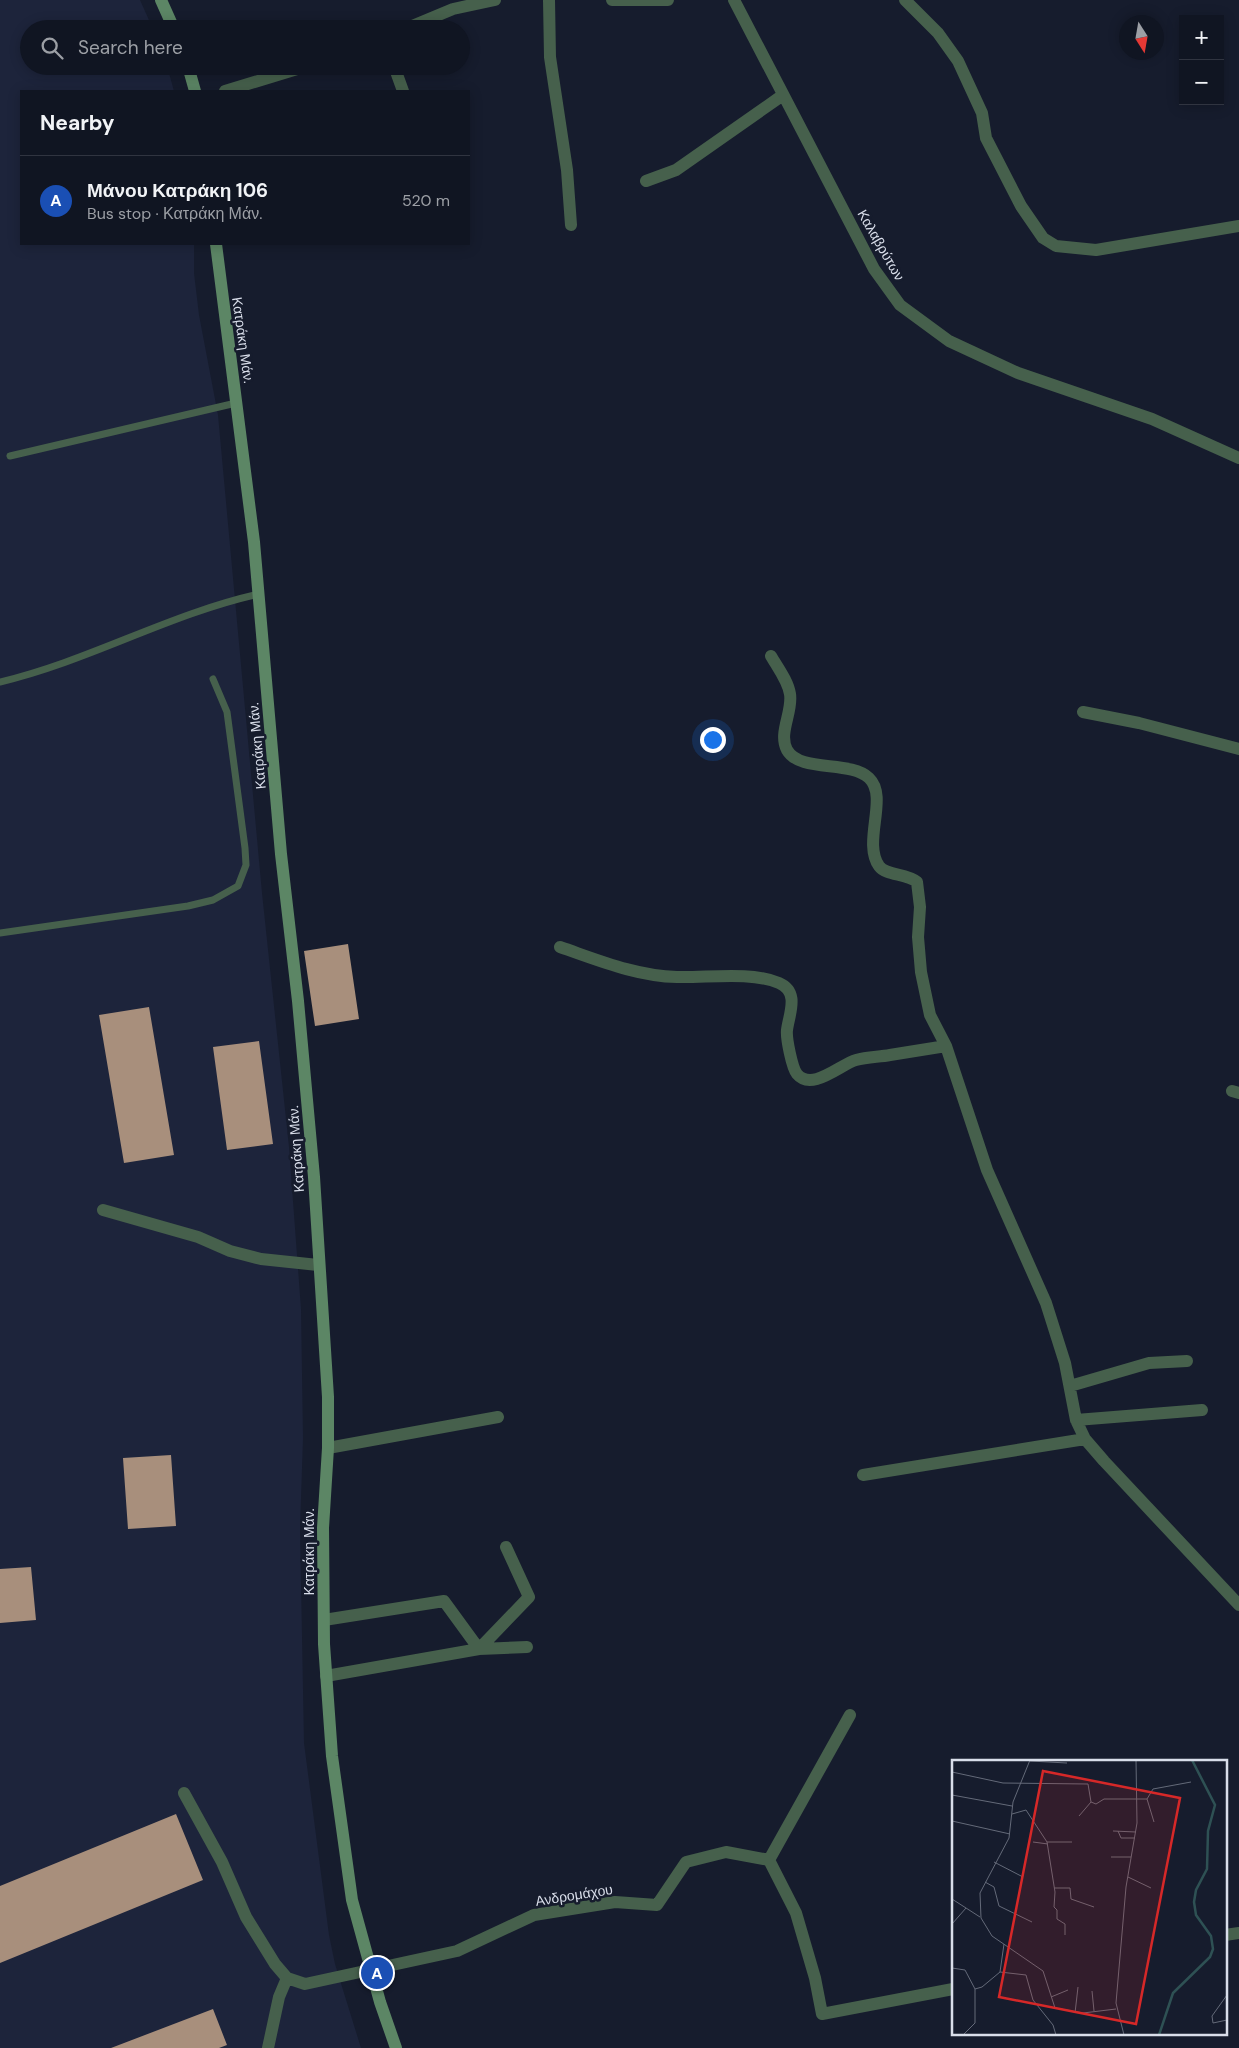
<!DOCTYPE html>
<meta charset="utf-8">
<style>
body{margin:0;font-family:"DM Sans",sans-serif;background:#191e2a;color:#f1f3f6}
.controls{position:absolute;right:15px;top:15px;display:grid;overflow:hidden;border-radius:0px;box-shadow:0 2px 12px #0003}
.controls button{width:45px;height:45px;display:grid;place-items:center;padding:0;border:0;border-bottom:1px solid #303440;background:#101522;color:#f1f3f6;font:25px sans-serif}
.compass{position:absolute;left:1119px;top:15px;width:45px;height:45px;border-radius:50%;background:#101522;box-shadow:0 2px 12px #0003;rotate:169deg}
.you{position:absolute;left:712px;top:739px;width:18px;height:18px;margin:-12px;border:4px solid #fff;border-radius:50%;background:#1a73e8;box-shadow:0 0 0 8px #1a73e833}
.badge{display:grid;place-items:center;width:32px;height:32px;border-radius:50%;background:#8c9099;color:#fff;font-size:16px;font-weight:700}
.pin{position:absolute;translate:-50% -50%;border:2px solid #fff;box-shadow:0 1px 5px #0006}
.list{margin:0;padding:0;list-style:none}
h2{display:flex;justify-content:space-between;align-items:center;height:65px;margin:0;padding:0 20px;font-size:21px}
h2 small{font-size:16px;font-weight:400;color:#9c9fa5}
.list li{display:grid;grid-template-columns:32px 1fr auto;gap:15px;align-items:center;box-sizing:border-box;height:90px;padding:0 20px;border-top:1px solid #303440}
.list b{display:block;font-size:19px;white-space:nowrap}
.list p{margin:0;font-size:16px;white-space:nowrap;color:#9c9fa5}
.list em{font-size:16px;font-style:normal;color:#9c9fa5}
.icon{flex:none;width:28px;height:28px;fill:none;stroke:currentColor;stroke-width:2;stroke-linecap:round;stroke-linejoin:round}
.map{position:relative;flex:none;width:1239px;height:2048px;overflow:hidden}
.search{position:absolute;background:#101522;box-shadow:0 2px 12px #0003;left:20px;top:20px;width:450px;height:55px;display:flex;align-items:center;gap:12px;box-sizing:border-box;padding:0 18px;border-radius:28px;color:#9c9fa5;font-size:19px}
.panel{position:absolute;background:#101522;box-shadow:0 2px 12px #0003;left:20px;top:90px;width:450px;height:155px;border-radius:0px}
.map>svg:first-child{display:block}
.built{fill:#1d243b}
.building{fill:#a88f7c}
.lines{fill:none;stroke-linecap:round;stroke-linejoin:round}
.lane{stroke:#46604c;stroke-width:7}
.street{stroke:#46604c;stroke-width:12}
.secondary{stroke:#5c8665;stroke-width:12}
.labels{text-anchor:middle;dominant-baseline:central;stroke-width:5;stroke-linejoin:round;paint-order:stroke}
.street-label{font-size:14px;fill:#d9deea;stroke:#161c2d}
.inset-river{fill:none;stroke:#2e5154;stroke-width:2.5}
.inset-road{fill:none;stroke:#646a79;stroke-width:1}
.view{fill:#d62828;fill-opacity:0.15;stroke:#d62828;stroke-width:2.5}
.inset-edge{fill:none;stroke:#d9deea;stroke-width:2.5}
</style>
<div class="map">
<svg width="1239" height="2048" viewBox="0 0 1239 2048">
<rect width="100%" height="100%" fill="#161c2d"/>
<path class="built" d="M 0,0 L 140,0 L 153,29 L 29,29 L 29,66 L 167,66 L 174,91 L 21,91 L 21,244 L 194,244 L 194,273 L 199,315 L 218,415 L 262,893 L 289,1147 L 301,1309 L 303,1438 L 300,1529 L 304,1743 L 329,1935 L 335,1964 L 361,2048 L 0,2048 Z"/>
<path class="building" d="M 348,944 L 359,1019 L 315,1026 L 304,951 Z
M 149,1007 L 174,1155 L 124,1163 L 99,1015 Z
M 259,1041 L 273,1144 L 227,1150 L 213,1047 Z
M 171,1455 L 176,1526 L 128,1529 L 123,1458 Z
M 31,1567 L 36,1620 L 0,1623 L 0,1569 Z
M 176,1814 L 203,1880 L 0,1963 L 0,1886 Z
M 213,2009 L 227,2045 L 219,2048 L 111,2048 Z"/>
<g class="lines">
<path class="lane" d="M 10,456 L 236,403
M 0,682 C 89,661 169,614 259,594
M 0,933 L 188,906 L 213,900 L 238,886 L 246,865 L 245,848 L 227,712 L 213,679"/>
<path class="street" d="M 549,0 L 550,57 L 567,170 L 571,225
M 612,0 L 668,0
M 734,0 L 874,269 L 900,305 L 949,341 L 1018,373 L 1152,419 L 1239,458
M 905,0 L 938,33 L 958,61 L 982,113 L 986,138 L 1021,206 L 1043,238 L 1056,246 L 1096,250 L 1239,226
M 405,29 L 453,9 L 495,0
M 394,66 L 403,91
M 225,91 L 307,66
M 646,181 L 676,170 L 783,95
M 771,656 C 778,668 788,681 790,694 C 793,712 778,733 787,750 C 800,773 850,760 869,778 C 889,797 862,842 879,866 C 886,876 906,873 917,882 L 920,907 L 918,937 L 921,972 L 930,1015 L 946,1046 L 987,1170 L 1046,1303 L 1065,1363 L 1076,1420 L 1085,1439 L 1104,1461 L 1239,1605
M 1083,712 L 1139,723 L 1239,749
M 560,947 C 598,960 636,976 677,977 C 707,978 750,971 779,983 C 800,992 789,1014 787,1030 C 786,1038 792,1068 797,1074 C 812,1092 841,1064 856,1060 C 867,1057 879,1057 890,1055 C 908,1052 927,1049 946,1046
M 1232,1091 L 1239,1093
M 103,1210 L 198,1237 L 230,1251 L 261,1259 L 318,1265
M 1070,1386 L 1149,1363 L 1187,1361
M 1076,1420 L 1202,1410
M 328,1448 L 498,1417
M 863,1475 L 1085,1439
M 324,1620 L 444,1601 L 479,1649
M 479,1649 L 529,1597 L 506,1547
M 326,1676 L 479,1649 L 527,1647
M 184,1793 L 222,1862 L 246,1917 L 275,1964 L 287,1978 L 305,1984 L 457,1951 L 534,1915 L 615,1902 L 657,1905 L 686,1862 L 726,1852 L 769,1860 L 796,1913 L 815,1978 L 822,2014 L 953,1989
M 769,1860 L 850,1715
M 1225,1935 L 1239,1933
M 268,2048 L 279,1997 L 287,1978"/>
<path class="secondary" d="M 161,0 L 174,29
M 188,66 L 195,91
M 216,244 L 254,542 L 281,854 L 298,1001 L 314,1177 L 328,1397 L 328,1448 L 323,1528 L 324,1644 L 332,1756 L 352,1900 L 380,2002 L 396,2048"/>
</g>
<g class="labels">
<g class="street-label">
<text transform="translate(881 245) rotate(60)">Καλαβρύτων</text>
<text transform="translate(243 340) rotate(82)">Κατράκη Μάν.</text>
<text transform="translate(257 746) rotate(-95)">Κατράκη Μάν.</text>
<text transform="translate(296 1149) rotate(-94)">Κατράκη Μάν.</text>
<text transform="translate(309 1552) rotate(-90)">Κατράκη Μάν.</text>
<text transform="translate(574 1895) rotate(-9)">Ανδρομάχου</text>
</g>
</g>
<g transform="translate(952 1760)">
<rect width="275" height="275" fill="#161c2d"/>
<path class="inset-river" d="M 207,275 L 221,233 L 258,197 L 261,189 L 259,176 L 244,155 L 242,142 L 244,130 L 255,109 L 256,71 L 263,45 L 240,0"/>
<path class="inset-road" d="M 78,0 L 61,42 L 57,78 L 28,133 L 29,158 L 40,176 L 91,211 L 103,248 L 131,253 L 164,249M 78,1 L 115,3M 0,12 L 51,23 L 136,24 L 139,42 L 144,44 L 152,39 L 195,39 L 202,62M 0,35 L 60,46M 195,39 L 201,29 L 239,22M 60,54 L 74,50 L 95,82 L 103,132 L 102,147 L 105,150 L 105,159 L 113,164 L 113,175M 127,56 L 139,42M 0,61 L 58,74M 161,71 L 184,72M 166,71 L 169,78 L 183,78M 81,82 L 96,84M 95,82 L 120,82M 159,97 L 179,97M 42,102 L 71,117M 176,117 L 199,128M 33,122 L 42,127 L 47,146 L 80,162M 102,128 L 118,128 L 119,139 L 142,147M 0,139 L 28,157M 0,164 L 14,148M 0,208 L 13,210 L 23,229 L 23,263 L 11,275M 48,212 L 74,215 L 81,240 L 101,265 L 104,275M 23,229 L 30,227 L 48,212 L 52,184M 140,231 L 142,251M 275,235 L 260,256 L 261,263 L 275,260M 99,237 L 116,230M 123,253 L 126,227M 172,275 L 164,243 L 174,127 L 185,63 L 184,0"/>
<path class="view" d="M 91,11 L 228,38 L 184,264 L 47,237 Z"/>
<rect width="275" height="275" class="inset-edge"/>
</g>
</svg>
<div class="controls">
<button>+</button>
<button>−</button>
</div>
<svg class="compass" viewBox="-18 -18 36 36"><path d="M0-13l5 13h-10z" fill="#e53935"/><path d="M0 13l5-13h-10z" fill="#9c9fa5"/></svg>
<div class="you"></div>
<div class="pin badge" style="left:377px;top:1973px;background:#1a4fb4">A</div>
<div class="search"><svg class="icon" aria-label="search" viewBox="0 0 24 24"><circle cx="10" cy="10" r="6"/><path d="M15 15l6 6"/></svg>Search here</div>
<section class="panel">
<h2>Nearby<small></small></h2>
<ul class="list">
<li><span class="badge" style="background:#1a4fb4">A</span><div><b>Μάνου Κατράκη 106</b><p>Bus stop · Κατράκη Μάν.</p></div><em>520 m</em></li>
</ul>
</section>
</div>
